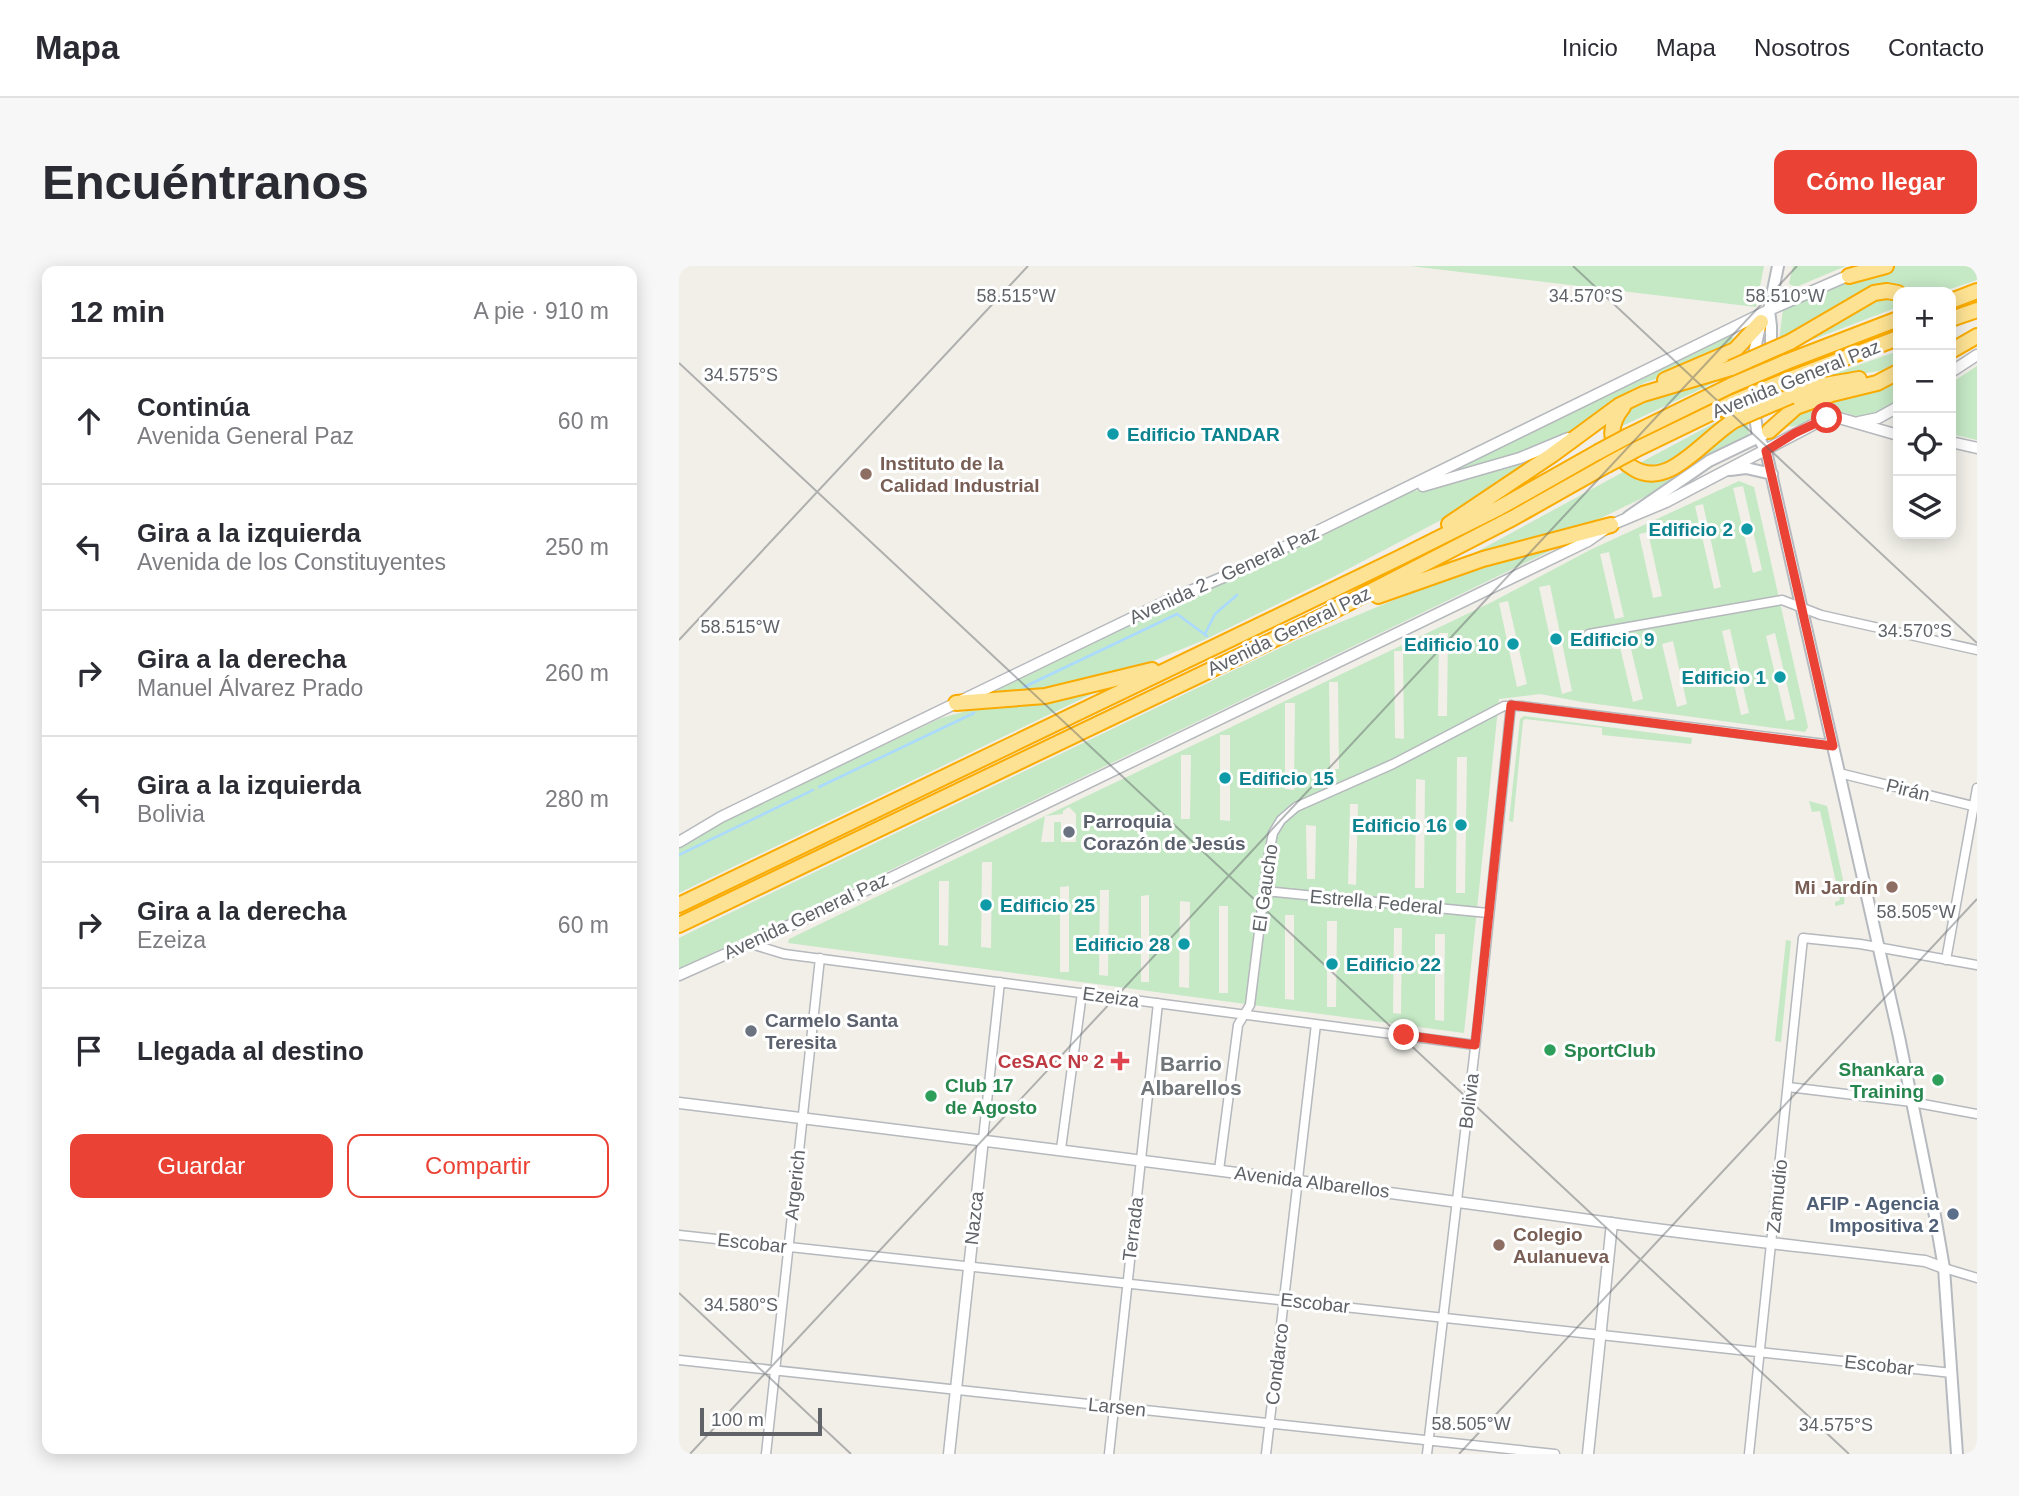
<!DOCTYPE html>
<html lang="es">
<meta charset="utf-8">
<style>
body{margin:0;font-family:Arial,sans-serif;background:#f7f7f7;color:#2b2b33}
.controls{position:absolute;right:21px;top:21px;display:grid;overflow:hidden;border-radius:14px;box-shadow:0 4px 18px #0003}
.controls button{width:63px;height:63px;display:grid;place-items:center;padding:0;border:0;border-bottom:2px solid #e1e1e2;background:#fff;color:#2b2b33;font:35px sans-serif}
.scale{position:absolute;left:21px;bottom:18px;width:122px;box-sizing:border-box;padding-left:7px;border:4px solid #5f6368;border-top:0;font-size:19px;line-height:24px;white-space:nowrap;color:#5f6368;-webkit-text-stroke:5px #fff;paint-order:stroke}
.stop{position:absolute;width:21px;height:21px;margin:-16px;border:5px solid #ea4335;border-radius:50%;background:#fff}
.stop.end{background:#ea4335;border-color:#fff;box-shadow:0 2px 7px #0008}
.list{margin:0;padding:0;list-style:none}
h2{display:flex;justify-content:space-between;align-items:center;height:91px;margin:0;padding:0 28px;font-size:30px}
h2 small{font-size:23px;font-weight:400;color:#7c7c81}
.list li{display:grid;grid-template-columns:46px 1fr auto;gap:21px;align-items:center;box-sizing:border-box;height:126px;padding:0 28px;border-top:2px solid #e1e1e2}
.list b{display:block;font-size:26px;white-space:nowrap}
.list p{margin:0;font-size:23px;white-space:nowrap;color:#7c7c81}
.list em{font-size:23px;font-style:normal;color:#7c7c81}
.actions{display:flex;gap:14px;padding:21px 28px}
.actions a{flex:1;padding:16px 0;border:2px solid #ea4335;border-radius:14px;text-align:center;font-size:24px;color:#ea4335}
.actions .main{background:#ea4335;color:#fff}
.icon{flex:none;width:38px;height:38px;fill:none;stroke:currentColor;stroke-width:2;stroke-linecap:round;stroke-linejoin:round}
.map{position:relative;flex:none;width:1298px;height:1188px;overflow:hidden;border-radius:14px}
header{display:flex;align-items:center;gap:42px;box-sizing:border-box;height:98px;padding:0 35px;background:#fff;border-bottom:2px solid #e1e1e2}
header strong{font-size:33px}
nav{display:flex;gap:38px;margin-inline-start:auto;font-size:24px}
.intro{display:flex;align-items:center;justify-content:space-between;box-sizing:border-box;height:168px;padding:0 42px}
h1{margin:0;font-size:49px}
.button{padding:18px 32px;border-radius:14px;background:#ea4335;color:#fff;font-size:24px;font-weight:700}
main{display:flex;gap:42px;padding:0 42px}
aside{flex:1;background:#fff;border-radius:14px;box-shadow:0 4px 18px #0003}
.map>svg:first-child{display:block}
.green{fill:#c5e8c5;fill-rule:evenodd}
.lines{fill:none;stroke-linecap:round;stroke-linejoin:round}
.stream{stroke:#aadaff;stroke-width:2.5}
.secondary-tunnel{stroke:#ccccc8;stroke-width:10;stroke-dasharray:10 5;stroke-linecap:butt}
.minor-casing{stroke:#b5b8bc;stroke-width:11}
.tertiary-casing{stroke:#b5b8bc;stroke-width:13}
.secondary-casing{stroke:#b6babf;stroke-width:14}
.motorway-casing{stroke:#f9ab00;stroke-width:18}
.minor{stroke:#fff;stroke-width:8}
.tertiary{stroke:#fff;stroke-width:10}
.secondary{stroke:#fff;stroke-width:10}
.motorway{stroke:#fde293;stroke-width:14}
.motorway-bridge-casing{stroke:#f9ab00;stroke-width:18;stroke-linecap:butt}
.motorway-bridge{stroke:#fde293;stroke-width:14}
.route{stroke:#ea4335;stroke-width:9}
.ticks{fill:none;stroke:#5f6368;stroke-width:2;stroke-opacity:0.45}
.culture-dot{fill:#0f9aa8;stroke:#fff;stroke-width:2.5}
.education-dot{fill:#8d6e63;stroke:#fff;stroke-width:2.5}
.worship-dot{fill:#6b7280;stroke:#fff;stroke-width:2.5}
.leisure-dot{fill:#2e9e5b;stroke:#fff;stroke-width:2.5}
.health-dot{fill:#e0444e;stroke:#fff;stroke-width:2.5}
.service-dot{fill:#5c6f8a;stroke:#fff;stroke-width:2.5}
.labels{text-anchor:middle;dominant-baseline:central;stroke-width:6;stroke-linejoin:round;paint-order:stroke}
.street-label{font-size:19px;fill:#5f6368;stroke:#fff}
.culture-label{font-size:19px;font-weight:bold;fill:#0d838f;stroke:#fff;text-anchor:start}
.education-label{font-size:19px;font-weight:bold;fill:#785e54;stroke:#fff;text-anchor:start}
.worship-label{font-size:19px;font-weight:bold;fill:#5b616d;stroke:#fff;text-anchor:start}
.leisure-label{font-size:19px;font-weight:bold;fill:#27864d;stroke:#fff;text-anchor:start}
.health-label{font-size:19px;font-weight:bold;fill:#be3a42;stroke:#fff;text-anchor:end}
.service-label{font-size:19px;font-weight:bold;fill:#4e5e75;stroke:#fff;text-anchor:end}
.neighbourhood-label{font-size:21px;font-weight:bold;fill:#70757a;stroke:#fff}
.ticks-label{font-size:18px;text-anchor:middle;fill:#5f6368;stroke:#fff;stroke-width:6;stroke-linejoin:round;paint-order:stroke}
</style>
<header>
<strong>Mapa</strong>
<nav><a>Inicio</a><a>Mapa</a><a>Nosotros</a><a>Contacto</a></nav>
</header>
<div class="intro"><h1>Encuéntranos</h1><a class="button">Cómo llegar</a></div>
<main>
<aside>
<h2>12 min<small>A pie · 910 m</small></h2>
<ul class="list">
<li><svg class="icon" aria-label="ahead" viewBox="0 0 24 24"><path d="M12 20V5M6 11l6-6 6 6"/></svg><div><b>Continúa</b><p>Avenida General Paz</p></div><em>60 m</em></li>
<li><svg class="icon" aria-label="left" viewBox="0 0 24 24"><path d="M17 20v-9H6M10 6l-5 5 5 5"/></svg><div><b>Gira a la izquierda</b><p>Avenida de los Constituyentes</p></div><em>250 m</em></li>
<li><svg class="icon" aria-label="right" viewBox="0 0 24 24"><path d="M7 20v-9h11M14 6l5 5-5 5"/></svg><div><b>Gira a la derecha</b><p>Manuel Álvarez Prado</p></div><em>260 m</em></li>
<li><svg class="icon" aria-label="left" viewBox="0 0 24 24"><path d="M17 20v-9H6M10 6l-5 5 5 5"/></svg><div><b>Gira a la izquierda</b><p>Bolivia</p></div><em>280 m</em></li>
<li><svg class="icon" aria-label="right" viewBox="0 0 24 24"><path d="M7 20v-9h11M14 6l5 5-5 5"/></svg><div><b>Gira a la derecha</b><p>Ezeiza</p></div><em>60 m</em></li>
<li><svg class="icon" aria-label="arrive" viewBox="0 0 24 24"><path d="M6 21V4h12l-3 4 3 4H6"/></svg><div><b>Llegada al destino</b></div></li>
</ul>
<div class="actions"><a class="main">Guardar</a><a>Compartir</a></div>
</aside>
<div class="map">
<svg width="1298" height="1188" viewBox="0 0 1298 1188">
<rect width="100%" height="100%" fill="#f1efe8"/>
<path class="green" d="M 731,0 L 1085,0 L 1077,41 Z
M 1114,0 L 1167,0 L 1117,21 L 1110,18 Z
M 1216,0 L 1298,0 L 1298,14 C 1265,26 1248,31 1214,21 L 1100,75 L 1104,43 L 1184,10 Z
M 1196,31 L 1219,32 L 1219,41 L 1109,83 Z
M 1050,68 L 1060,79 L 1018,99 L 965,117 L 949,126 L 893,166 L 872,176 L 784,205 L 782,201 Z
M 1219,85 L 1219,101 L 1214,103 L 1173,109 L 1112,123 Z
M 1298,100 L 1298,174 L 1272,168 L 1272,117 Z
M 1054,108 L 939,162 L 941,153 L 955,136 Z
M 1219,115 L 1219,135 C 1211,140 1201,148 1191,151 C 1177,154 1161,141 1148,145 C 1135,149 1116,168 1104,157 L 1106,152 L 1183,125 Z
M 1054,147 L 1054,150 L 997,195 L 981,203 L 957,199 Z
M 1068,155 L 1070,169 L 1031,189 L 976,226 L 903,261 L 791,292 L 790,290 L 946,205 L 965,213 Z
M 863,189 L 783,243 L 652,312 L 525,374 L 459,401 L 367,423 L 308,429 L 720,229 L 810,206 Z
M 1060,215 L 1075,221 L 1129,461 L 1126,466 L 903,436 L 861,428 L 820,433 L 785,767 L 109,677 L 110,673 L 195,632 L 811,337 L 911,284 ZM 1064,220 L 1083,304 L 1074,307 L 1054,222 ZM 1024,238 L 1042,321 L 1035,323 L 1016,240 ZM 969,266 L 983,330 L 974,332 L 960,268 ZM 930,286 L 945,351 L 936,353 L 921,288 ZM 871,319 L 893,425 L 883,428 L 860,321 ZM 829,335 L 848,418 L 838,421 L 820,337 ZM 1051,363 L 1070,447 L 1062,449 L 1043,365 ZM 760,367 L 769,367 L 768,450 L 759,450 ZM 1096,367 L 1116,453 L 1107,455 L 1087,370 ZM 949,370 L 964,433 L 954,436 L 939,373 ZM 994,375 L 1008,438 L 998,441 L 983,378 ZM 715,385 L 724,385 L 725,473 L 716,472 ZM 650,416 L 659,416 L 660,503 L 651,503 ZM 606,437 L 616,437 L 615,524 L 606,523 ZM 541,469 L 551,469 L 551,555 L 541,554 ZM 502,489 L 512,489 L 511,553 L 502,553 ZM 778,491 L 788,491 L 786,627 L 777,627 ZM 737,513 L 746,514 L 745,622 L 736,622 ZM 671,538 L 679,538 L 677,619 L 669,618 ZM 390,541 L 397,548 L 397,576 L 382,576 L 382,556 L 375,556 L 375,576 L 362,576 L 366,550 L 384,548 L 384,545 ZM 627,559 L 637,560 L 636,613 L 628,613 ZM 303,596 L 313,596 L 312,682 L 302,681 ZM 260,615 L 270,615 L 269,680 L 260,679 ZM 390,620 L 390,706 L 381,706 L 381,621 ZM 421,624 L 430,624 L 429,710 L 420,709 ZM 470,629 L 470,716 L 462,716 L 462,630 ZM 501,635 L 511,636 L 510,722 L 500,721 ZM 540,640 L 549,640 L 549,727 L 540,727 ZM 606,649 L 615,649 L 615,734 L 606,733 ZM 648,655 L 658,655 L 657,741 L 648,741 ZM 715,662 L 723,662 L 722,748 L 714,747 ZM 756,668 L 766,668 L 765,755 L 756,754 Z
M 869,283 L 871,285 L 106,655 L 75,667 L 0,703 L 0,672 L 26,659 L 616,375 L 773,310 Z
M 416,424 L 417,426 L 0,627 L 0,582 L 46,555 L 262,452 L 295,443 Z
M 845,450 L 1013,472 L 1012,478 L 923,469 L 923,462 L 846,453 L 844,455 L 834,556 L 830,555 L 841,453 Z
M 1130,535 L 1148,540 L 1166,623 L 1165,638 L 1156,640 L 1156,636 L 1161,634 L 1141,545 L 1133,546 Z
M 1107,674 L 1112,675 L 1102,776 L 1096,775 Z"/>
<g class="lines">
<path class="stream" d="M 526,368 L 536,348 L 558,329
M 345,421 L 498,348 L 528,370
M 140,521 L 295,447
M 0,589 L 134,524"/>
<path class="secondary-tunnel" d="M 1075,87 L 1076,150"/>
<g class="minor-casing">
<path id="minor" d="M 910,368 L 1103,334 L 1142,349 L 1298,384
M 1160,507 L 1298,541
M 585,625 L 809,647
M 69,677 L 105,688 L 796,779
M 1267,694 L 1298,522
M 1109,821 L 1233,836 L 1298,848
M 304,873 L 321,716
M 382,883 L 403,727
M 540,904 L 559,759 L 571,739 L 589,593 L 594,567 L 602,554 L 617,541 L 714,498 L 825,440 L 843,440 L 1154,479
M 0,969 L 1273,1107
M 1265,1002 L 1298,1012
M 0,1094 L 876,1188
M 87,1188 L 141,692
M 430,1188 L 479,737
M 587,1188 L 637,758
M 748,1188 L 800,748 L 832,439
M 1070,1188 L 1124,672 L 1181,678 L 1298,699"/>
</g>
<g class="tertiary-casing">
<path id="tertiary" d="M 1272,106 L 1298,89
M 1180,156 L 1199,152 L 1219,141
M 1272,176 L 1298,182
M 744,220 L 841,192 L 889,172
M 0,576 L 42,551 L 490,334 L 547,310 L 647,261 L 1090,44 L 1173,8
M 0,709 L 154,640 L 909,275 L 932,259 L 987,236 L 1143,154 L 1160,152 L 1219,169
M 0,837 C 311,875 622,914 932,957 C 1037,972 1141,982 1246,995 L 1265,1002
M 270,1188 L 304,873
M 909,1188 L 933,957"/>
</g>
<g class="secondary-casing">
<path id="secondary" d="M 1090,44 L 1092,60 L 1092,77
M 1075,87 L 1082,56 L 1090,44 L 1099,0
M 1076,150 L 1079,171 L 1087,185 L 1220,771 L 1256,950 L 1265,1002 L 1278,1188
M 1051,204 L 1067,202 L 1093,208
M 949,251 L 1030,195 L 1084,169"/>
</g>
<g class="motorway-casing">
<path id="motorway" d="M 1170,10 L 1207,0
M 1272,35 L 1298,25
M 1272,53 L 1298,44
M 1111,76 L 1195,27 L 1208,25 L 1219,27
M 1272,85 L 1298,70
M 1107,96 L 1219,53
M 986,114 L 1056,84 L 1082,56
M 1108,114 L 1219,72
M 1112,130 L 1140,120 L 1180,113
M 944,141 C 934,153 930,166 936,181 C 940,190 945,197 954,202 C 990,225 1025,172 1056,154
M 1090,165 L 1117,141 L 1153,128 L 1198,117 L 1219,106
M 949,170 L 1053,119
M 956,184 L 1055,136
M 770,258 L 873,189 L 941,139 L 964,128 L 1052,102
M 699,330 L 804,293 L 932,259
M 277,437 L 366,430 L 473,404
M 0,639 L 720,292 L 820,242 L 919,186
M 0,659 L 648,348 L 834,252 L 928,199"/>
</g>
<use href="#minor" class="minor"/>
<use href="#tertiary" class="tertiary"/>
<use href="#secondary" class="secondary"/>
<use href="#motorway" class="motorway"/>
<g class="motorway-bridge-casing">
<path id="motorway-bridge" d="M 1052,102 L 1111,76
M 1053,119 L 1107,96
M 1055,136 L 1108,114
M 1056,154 L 1112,130
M 919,186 L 949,170
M 928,199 L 956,184"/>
</g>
<use href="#motorway-bridge" class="motorway-bridge"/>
</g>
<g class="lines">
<path class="route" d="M 725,769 L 796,779 L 832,439 L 1154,480 L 1087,185 L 1116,167 L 1148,152"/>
</g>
<path class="ticks" d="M 894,0 L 1298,377M 0,97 L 1170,1188M 0,374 L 349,0M 0,1027 L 172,1188M 11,1188 L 1118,0M 780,1188 L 1298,633"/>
<g class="culture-dot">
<circle cx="434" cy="168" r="7"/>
<circle cx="1068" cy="263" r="7"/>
<circle cx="877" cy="373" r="7"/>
<circle cx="834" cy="378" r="7"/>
<circle cx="1101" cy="411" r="7"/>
<circle cx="546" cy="512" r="7"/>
<circle cx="782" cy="559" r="7"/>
<circle cx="307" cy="639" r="7"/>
<circle cx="505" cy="678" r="7"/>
<circle cx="653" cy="698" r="7"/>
</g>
<g class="education-dot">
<circle cx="187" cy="208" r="7"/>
<circle cx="1213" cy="621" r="7"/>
<circle cx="820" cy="979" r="7"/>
</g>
<g class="worship-dot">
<circle cx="390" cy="566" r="7"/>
<circle cx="72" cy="765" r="7"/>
</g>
<g class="leisure-dot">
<circle cx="871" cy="784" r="7"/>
<circle cx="1259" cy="814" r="7"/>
<circle cx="252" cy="830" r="7"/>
</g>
<path class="health-dot" d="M437.5 784.5h7v7h7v7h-7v7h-7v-7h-7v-7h7z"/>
<circle class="service-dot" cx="1274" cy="948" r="7"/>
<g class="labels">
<g class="street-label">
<text transform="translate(1117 113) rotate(-22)">Avenida General Paz</text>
<text transform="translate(545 309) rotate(-25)">Avenida 2 - General Paz</text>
<text transform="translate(610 365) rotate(-26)">Avenida General Paz</text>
<text transform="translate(1229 524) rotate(14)">Pirán</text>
<text transform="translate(586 622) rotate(-82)">El Gaucho</text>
<text transform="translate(697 636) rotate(5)">Estrella Federal</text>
<text transform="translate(127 650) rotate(-25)">Avenida General Paz</text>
<text transform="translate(432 731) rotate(8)">Ezeiza</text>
<text transform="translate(790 835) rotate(-83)">Bolivia</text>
<text transform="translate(633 916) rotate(7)">Avenida Albarellos</text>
<text transform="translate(116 919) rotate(-84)">Argerich</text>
<text transform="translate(1098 930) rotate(-84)">Zamudio</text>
<text transform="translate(295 952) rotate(-84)">Nazca</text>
<text transform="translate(454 963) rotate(-83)">Terrada</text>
<text transform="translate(73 977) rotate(6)">Escobar</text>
<text transform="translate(636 1037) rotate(6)">Escobar</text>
<text transform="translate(598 1098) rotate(-83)">Condarco</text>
<text transform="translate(1200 1099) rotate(6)">Escobar</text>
<text transform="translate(438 1141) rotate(6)">Larsen</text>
</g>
<g class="culture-label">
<text x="448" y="168">Edificio TANDAR</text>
<text x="1054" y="263" text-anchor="end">Edificio 2</text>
<text x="891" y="373">Edificio 9</text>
<text x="820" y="378" text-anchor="end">Edificio 10</text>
<text x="1087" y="411" text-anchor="end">Edificio 1</text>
<text x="560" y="512">Edificio 15</text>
<text x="768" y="559" text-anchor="end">Edificio 16</text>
<text x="321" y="639">Edificio 25</text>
<text x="491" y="678" text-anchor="end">Edificio 28</text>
<text x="667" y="698">Edificio 22</text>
</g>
<g class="education-label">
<text x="201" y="197">Instituto de la<tspan x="201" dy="22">Calidad Industrial</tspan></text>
<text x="1199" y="621" text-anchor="end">Mi Jardín</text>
<text x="834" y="968">Colegio<tspan x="834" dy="22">Aulanueva</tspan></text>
</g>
<g class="worship-label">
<text x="404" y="555">Parroquia<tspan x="404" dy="22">Corazón de Jesús</tspan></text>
<text x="86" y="754">Carmelo Santa<tspan x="86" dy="22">Teresita</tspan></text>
</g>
<g class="leisure-label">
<text x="885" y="784">SportClub</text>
<text x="1245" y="803" text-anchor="end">Shankara<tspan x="1245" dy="22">Training</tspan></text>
<text x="266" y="819">Club 17<tspan x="266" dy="22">de Agosto</tspan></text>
</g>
<g class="health-label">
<text x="425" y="795">CeSAC Nº 2</text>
</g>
<g class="service-label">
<text x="1260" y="937">AFIP - Agencia<tspan x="1260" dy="22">Impositiva 2</tspan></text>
</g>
<g class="neighbourhood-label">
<text x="512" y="797">Barrio<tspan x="512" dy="24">Albarellos</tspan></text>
</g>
</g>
<g class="ticks-label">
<text x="907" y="36">34.570°S</text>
<text x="337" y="36">58.515°W</text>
<text x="1106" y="36">58.510°W</text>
<text x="62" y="115">34.575°S</text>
<text x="61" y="367">58.515°W</text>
<text x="1236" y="371">34.570°S</text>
<text x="1237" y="652">58.505°W</text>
<text x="62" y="1045">34.580°S</text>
<text x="792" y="1164">58.505°W</text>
<text x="1157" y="1165">34.575°S</text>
</g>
</svg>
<div class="controls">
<button>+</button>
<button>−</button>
<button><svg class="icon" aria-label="locate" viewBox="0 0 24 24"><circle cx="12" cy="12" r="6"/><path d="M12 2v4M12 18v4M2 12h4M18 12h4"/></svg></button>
<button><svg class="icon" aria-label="layers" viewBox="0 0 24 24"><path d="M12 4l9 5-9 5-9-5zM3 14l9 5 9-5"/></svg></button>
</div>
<div class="scale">100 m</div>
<div class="stop" style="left:1148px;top:152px"></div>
<div class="stop end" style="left:725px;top:769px"></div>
</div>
</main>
